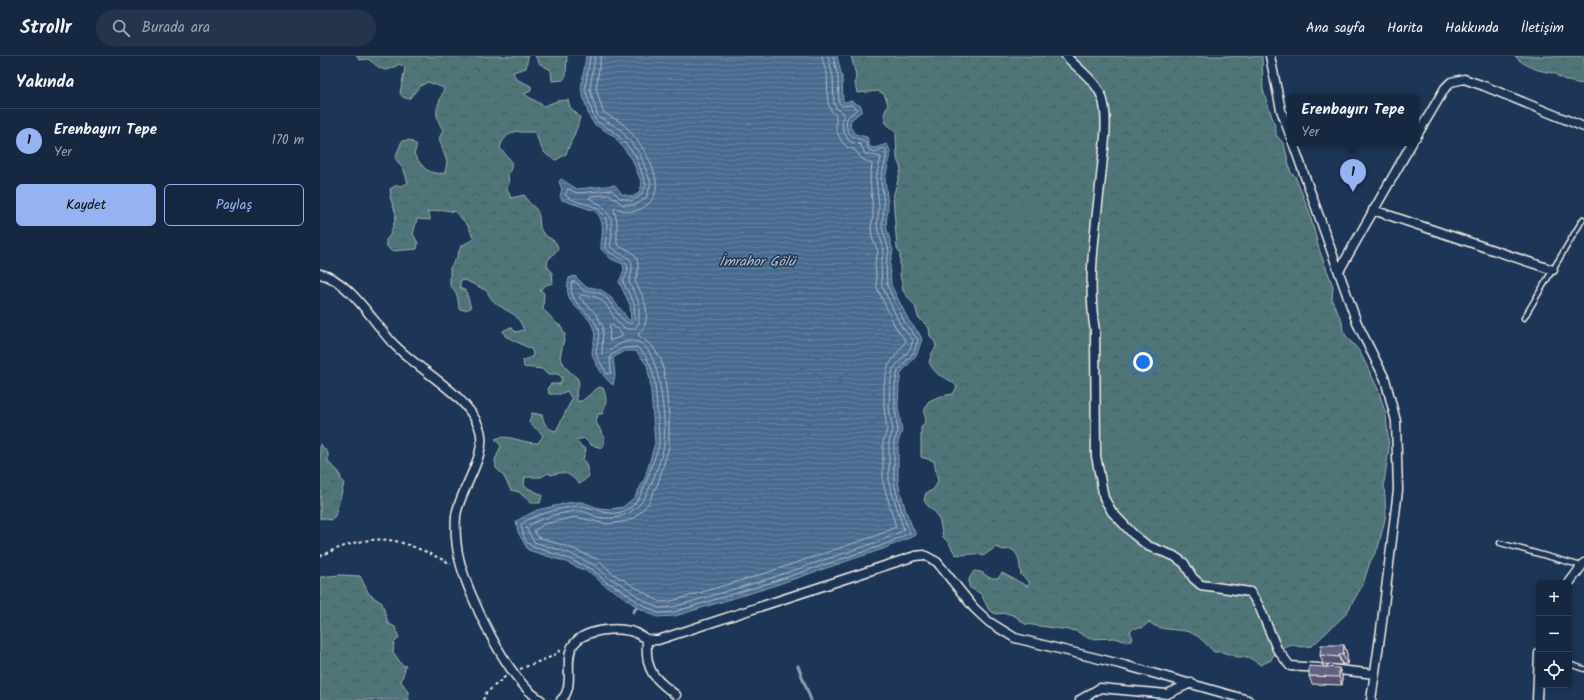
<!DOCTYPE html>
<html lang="tr">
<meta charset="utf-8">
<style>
body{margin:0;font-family:Kalam,sans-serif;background:#23344c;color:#f1f3f6}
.controls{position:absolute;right:12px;bottom:12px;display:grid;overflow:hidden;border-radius:6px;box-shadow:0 2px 6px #0003}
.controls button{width:36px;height:36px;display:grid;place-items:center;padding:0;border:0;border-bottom:1px solid #35445a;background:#162841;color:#f1f3f6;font:20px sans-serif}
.you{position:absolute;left:823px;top:306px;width:14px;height:14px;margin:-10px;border:3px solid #fff;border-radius:50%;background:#1a73e8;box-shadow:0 0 0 6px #1a73e833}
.badge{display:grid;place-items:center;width:26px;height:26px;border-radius:50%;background:#95b2f1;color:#111;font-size:13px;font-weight:700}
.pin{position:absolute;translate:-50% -33px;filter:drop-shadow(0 1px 2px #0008)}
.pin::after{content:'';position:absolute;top:21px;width:14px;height:12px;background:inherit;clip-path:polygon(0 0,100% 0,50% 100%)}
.popup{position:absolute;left:967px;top:38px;width:132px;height:52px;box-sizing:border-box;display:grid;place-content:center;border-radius:6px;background:#162841;filter:drop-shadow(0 1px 3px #0005);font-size:13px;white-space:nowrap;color:#9ea6b1}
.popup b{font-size:15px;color:#f1f3f6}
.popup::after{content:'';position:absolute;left:50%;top:100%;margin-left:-8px;border:8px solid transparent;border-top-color:#162841}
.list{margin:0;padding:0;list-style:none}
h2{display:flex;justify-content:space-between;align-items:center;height:52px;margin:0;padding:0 16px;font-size:17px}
h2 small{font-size:13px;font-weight:400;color:#9ea6b1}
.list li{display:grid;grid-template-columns:26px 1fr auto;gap:12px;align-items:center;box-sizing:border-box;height:64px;padding:0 16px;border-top:1px solid #35445a}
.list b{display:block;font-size:15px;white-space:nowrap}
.list p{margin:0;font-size:13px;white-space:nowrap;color:#9ea6b1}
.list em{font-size:13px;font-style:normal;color:#9ea6b1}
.actions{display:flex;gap:8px;padding:12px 16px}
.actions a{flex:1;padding:9px 0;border:1px solid #95b2f1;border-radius:6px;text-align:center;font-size:14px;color:#95b2f1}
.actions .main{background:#95b2f1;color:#111}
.icon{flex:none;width:22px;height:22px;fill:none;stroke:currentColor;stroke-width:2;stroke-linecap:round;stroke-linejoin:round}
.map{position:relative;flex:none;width:1264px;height:644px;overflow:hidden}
header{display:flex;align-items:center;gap:24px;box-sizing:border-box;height:56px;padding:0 20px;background:#162841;border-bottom:1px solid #35445a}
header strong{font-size:19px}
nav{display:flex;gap:22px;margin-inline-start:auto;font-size:14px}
.search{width:280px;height:36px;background:#23344c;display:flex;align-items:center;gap:10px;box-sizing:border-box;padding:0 14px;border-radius:22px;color:#9ea6b1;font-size:15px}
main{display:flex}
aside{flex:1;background:#162841}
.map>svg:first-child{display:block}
.forest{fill:url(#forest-crowns);stroke:#a2b3b0}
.water{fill:url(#water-rules);stroke:#8da1b3}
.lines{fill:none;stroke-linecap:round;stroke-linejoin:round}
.shore{stroke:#b0bbc4;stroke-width:1}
.stream{stroke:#8da1b3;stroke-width:3}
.service-casing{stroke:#f4f1e8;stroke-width:7}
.minor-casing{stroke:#f4f1e8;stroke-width:11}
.path{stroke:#f4f1e8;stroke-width:2;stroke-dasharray:3 3;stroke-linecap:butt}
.service{stroke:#1d3557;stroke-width:4}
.minor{stroke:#1d3557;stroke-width:8}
.wall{fill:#545472;stroke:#f4f1e8}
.shaded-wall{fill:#45455d;stroke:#f4f1e8}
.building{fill:#626285;stroke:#f4f1e8}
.labels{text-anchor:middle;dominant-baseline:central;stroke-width:3;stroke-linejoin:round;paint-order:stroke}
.water-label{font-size:14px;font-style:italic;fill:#b8c2c9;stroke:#1d3557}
</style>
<header>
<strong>Strollr</strong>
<div class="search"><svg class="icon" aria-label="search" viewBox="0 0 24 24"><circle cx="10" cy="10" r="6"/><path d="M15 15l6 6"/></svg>Burada ara</div>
<nav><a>Ana sayfa</a><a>Harita</a><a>Hakkında</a><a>İletişim</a></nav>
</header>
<main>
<aside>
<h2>Yakında<small></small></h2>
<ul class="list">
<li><span class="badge">1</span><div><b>Erenbayırı Tepe</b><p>Yer</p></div><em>170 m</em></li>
</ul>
<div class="actions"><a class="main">Kaydet</a><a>Paylaş</a></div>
</aside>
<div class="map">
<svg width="1264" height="644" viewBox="0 0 1264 644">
<defs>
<pattern id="forest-crowns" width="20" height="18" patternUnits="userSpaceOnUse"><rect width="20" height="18" fill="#4f7578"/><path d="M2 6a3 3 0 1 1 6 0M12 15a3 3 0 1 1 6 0" fill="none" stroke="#4c5c5c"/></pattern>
<pattern id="water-rules" width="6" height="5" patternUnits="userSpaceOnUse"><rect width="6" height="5" fill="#496b8f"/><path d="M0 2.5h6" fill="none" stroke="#64819f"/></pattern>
</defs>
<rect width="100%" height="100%" fill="#1d3557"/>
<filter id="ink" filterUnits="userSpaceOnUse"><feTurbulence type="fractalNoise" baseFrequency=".025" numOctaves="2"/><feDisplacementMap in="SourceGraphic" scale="8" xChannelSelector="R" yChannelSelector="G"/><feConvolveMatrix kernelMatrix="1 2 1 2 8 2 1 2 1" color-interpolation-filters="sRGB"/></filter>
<g filter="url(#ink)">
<path class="forest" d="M 36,0 L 208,0 L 206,12 L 193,16 L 196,23 L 211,30 L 211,35 L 204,38 L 224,50 L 237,45 L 248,44 L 250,51 L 260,61 C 257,75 251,85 246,98 L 236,104 C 219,97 222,89 214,76 L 200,76 L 197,75 C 189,77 182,83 180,92 C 189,103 196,105 188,119 L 189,127 L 187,133 L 191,142 L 204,139 L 206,141 C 208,148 214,149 217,155 C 221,162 218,170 222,176 C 228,184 237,182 238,193 L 228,204 L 227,210 L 232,216 L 233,227 L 226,229 L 220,234 L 224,237 L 223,254 C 231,259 234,267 241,270 L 245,279 L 240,301 L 246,312 L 258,323 L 259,329 L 256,335 L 257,345 L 262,345 L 279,331 L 283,332 C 287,341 287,349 282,358 L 278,358 L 276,366 L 284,381 L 284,389 L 282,392 L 271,389 L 264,382 L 256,384 L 262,391 L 266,393 L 263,403 L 266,408 L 269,420 L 260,428 C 248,418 247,414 231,419 L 228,417 L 221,421 L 205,421 L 204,430 L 222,439 L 220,447 L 211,447 L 199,436 L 191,434 L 183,419 L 176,412 L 175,404 L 181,390 L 175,383 C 187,377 204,388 218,387 L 223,380 C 219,373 213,372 209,366 L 212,357 L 222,359 C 224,368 227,373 236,375 L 252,343 L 247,335 L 240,338 L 229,338 L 228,331 L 231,328 L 240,328 L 242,322 L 238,318 L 227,318 L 222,313 L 204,311 L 203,304 L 212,301 L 213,297 L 211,293 L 185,280 L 183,275 L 191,271 L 196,276 L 204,274 C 202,269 197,260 193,258 C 182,251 172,248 167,235 L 145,224 L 140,225 L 140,232 L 146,235 L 151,252 L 144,254 L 139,253 C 138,243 138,236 130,230 L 130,212 L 137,201 L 141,190 L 154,183 L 148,170 L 136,156 L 125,154 L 107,156 L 110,161 L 110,164 L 97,163 L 93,178 L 98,187 L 97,193 L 71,195 L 66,189 L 66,184 L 70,179 L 75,164 L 76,158 L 70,141 L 71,138 L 70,133 L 77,129 L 81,130 L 88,127 L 84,114 L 75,102 L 82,85 L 89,84 L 97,89 L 94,98 C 103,112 108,119 125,117 L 127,106 L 119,83 L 123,74 C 111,54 119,51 124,32 L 108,26 L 100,30 L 89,43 L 83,41 L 80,37 L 85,12 L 79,8 C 63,19 62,13 48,3 L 40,4 Z
M 215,0 L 247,0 L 246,19 L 243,24 L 232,25 L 231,14 L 220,8 Z
M 531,0 L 942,0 L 943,34 L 956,73 L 956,79 L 964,88 L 971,117 L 975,120 L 989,155 L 999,193 L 1013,230 L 1012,245 L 1022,265 L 1023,275 L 1027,281 L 1040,296 L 1058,333 L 1066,359 L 1069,392 L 1064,427 L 1066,459 L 1058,492 L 1050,506 L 1043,528 L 1026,558 L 992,590 L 981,591 L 973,589 L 956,594 L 951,604 L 941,609 L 928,601 L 918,601 L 902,596 L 894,596 C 887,589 879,579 869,576 C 855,572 841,576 829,566 L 822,572 L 814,572 L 810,575 L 813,583 L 807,586 L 795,582 L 770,583 L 756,575 L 705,568 L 695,560 L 686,557 L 676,558 L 669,554 L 661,538 L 649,531 L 649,523 L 654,515 L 661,516 L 670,522 L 678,522 L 682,517 L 707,530 L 710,527 L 701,519 C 699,509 701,499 691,493 L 684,494 L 676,491 L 663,500 C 654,495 645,501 635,498 L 629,487 L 623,481 L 620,466 L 615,456 L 607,449 L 604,444 L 606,437 L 613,434 L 618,426 L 614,405 L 601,401 L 601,372 L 606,364 L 604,356 L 608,346 C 615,341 625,339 633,338 L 637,331 C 627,318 619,326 609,306 L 612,297 L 616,291 L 615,286 L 610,280 L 609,272 L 598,261 L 595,250 L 583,235 L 580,218 L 580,198 L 577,192 L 573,141 L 581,113 L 577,103 L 576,76 L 566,67 L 564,59 L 568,48 L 564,38 L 558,35 L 537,37 L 535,27 L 536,19 Z
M 1195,0 L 1264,0 L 1264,28 C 1254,27 1241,24 1234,17 C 1220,16 1204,10 1195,0 Z
M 0,388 L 8,397 L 8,406 L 19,416 L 21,423 L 24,428 L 15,460 L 10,464 L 3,462 L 0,463 Z
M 20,519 L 40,520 L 49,538 L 62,547 L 68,567 L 75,571 L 79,582 L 74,587 L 73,596 L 82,609 L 86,610 L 81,625 L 88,636 L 89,644 L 0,644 L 0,521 Z"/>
<path class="water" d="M 266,0 L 517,0 L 522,21 L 523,46 L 531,45 L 541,50 L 542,55 L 531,64 L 530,71 L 535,78 L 547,81 L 550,91 L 554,92 L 567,88 L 571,97 L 565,122 L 568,150 L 566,170 L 573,195 L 570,208 L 571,229 L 589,265 L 599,277 L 602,283 L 597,298 L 581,317 L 579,329 L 578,351 L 582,375 L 578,386 L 578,426 L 586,456 L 596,479 L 563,493 L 447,532 L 355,560 L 337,561 L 317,551 L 298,537 L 284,529 L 272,518 L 246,506 L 208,494 L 198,476 L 196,465 L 217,454 L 252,446 L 262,446 L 279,452 L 290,453 L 303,451 L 315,441 L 325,422 L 335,387 L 330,324 L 327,309 L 316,295 L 304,295 L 293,302 L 295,319 L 293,329 C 286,325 272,304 272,296 C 273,289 276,280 274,274 C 267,251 241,253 249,222 L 255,220 L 266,231 C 287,232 290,241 303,256 C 306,260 306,263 311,265 L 310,249 L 299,226 L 304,214 L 303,208 L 291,203 L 281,193 C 281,179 287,167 275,155 L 242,144 L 240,140 L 242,133 L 239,126 L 241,123 L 257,133 L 295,129 L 302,138 L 312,141 L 319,137 L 322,128 L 312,103 L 294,80 L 274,68 L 269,60 L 261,33 Z"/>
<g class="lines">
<path class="shore" d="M 270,0 L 265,33 L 273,59 L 276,65 L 296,77 L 316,100 L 326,129 L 321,139 L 312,145 L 300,142 L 292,134 L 257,137 L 248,133 L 245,139 C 257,150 280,145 286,164 C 289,174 285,183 285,192 C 292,200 308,203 308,213 C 308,217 304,222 303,226 L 314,247 L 315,265 L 311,268 C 295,264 293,240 277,236 C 273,235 268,235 264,235 L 255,225 L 252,226 C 246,248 273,255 278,273 C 280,280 277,289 276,295 C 276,302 284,312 287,318 L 291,317 L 290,300 L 303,292 L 317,291 C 336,307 335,330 337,353 C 338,364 339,375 339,386 C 339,393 335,400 333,406 C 327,422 322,448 304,455 C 286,462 275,450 260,450 C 248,450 207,460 201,469 L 205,484 L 211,490 L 247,502 L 273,514 L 286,526 L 300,533 L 319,547 L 338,557 L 354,556 L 446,528 L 561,490 L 590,477 L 582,457 L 574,427 L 574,386 L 578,375 L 575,352 L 575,329 L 578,315 L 594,296 L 598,284 L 585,267 L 567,229 L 566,208 L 569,195 L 562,171 L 564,150 L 561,122 L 566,103 L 566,94 L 564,92 L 555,96 L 549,94 L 545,85 C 533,82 524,77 527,62 L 537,53 L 531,49 L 522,50 L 519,47 L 518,21 L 513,0
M 275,0 L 270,33 L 277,58 L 279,61 L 300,73 L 320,98 L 331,127 L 326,142 L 315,149 L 303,149 L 290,139 L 271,140 L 269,142 L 281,149 L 291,162 L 292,179 L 290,190 C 306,206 318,195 309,226 L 319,247 L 319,267 L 314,273 C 296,276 292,251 280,243 C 274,239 267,241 261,239 L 259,241 L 276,258 L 283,271 L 282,298 C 290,298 300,281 318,286 C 341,292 346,368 344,388 C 343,400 328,441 319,449 C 306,461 295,464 277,461 C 271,459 266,455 260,455 C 249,454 212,464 206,472 L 214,486 L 249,497 L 276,510 L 289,522 L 303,529 L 321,543 L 339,552 L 353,551 L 445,524 L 560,485 L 584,474 L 569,427 L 569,386 L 573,374 L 569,352 L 570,329 L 573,313 L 590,293 L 593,284 L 581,270 L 562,230 L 561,208 L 564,194 L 557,171 L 559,150 L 556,122 L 561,101 L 545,98 L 541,89 L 529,85 L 523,75 L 522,64 L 524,57 L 517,53 L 514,48 L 513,21 L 508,0
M 281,0 L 276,32 L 283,56 C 289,61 298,63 304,69 C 320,84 352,130 327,149 C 317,157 308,157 296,152 L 294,154 L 297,165 L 297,188 C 300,192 304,192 308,194 C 321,200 319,215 315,225 C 322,238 330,253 325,268 C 324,273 320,275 318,279 L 332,290 L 341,303 L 345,322 L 349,361 L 349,391 L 338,427 L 328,448 L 314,462 L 307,465 L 288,468 L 255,461 L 224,468 L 214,475 L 218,481 L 251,492 L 279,504 L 292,517 L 340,546 L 352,545 L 443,518 L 558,479 L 576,471 L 563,427 L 563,386 L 567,374 L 564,352 L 564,329 L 568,310 L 586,285 L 576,272 L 557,232 L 555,207 L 558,195 L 552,182 L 551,171 L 553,160 L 550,122 L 552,108 L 542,103 L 535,94 L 527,91 L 522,86 L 516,74 L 516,60 C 503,48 509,35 507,18 C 506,12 502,7 502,0
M 290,269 L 292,269 L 302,277 L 302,280 L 290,285 Z"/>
<path class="stream" d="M 313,556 L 317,551
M 478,610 L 491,644"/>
<g class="service-casing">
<path id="service" d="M 1204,262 L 1263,163
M 1180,487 L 1262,510
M 1249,608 L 1264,613"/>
</g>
<g class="minor-casing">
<path id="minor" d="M 746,0 C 757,12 776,25 782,41 C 789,62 784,90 782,111 C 777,164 766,222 775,275 L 776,400 L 784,442 L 792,456 L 813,478 L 828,490 L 854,500 L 864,507 L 873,522 L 881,529 L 930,536 L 939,550 L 957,593 L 970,610 L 999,612
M 950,0 L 961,54 L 970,79
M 1096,81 L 1125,32 L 1131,26 L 1144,23 L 1164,30 L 1264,71
M 973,87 L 1037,267 L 1065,323 L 1076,365 L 1078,434 L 1061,574 L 1051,644
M 1053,154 L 1233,214
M 1019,215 L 1092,87
M 0,218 C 27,223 52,263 69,283 C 94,313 144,334 159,371 C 170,398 139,434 136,460 C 135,474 136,489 139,502 C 147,538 189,627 221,644
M 1249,527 L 1264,507
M 327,585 C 325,614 333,622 356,639
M 1010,613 L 1055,618
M 241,644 C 256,631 243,604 253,589 C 263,574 294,571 310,575 C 324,578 322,585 338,584 L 595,500 L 604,499 L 617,506 L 654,552 L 669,566 L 695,582 L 804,609 L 928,644
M 760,644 L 780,632 L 847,638 L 871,627
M 1217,644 L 1219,597"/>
</g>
<path class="path" d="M 0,500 C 19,491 46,481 68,484 C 84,485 116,500 131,508
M 200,613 L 233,600 L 241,594
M 163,644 L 166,637 L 186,620"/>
<use href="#service" class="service"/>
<use href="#minor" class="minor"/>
</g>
<path class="wall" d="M 1024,589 L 1027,598 L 1027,608 L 1022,608 L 1022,609 L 1003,608 L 1000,599 Z
M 989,620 L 1022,620 L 1022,629 L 992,628 Z"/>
<path class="shaded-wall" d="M 1024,589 L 1027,598 L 1027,608 L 1023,599 Z
M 1019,599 L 1022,608 L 1022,609 L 1019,601 Z
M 1019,612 L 1022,620 L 1022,629 L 1019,621 Z"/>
<path class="building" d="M 1001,589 L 1024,589 L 1023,599 L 1019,599 L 1019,601 L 1000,599 Z
M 989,610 L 1019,612 L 1019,621 L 989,620 Z"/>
</g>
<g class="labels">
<g class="water-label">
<text x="437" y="206">İmrahor Gölü</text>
</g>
</g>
</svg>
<div class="controls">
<button>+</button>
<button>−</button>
<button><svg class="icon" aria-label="locate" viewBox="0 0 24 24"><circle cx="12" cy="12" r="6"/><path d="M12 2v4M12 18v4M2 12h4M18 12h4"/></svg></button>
</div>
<div class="you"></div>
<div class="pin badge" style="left:1033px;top:136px">1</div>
<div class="popup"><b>Erenbayırı Tepe</b>Yer</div>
</div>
</main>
